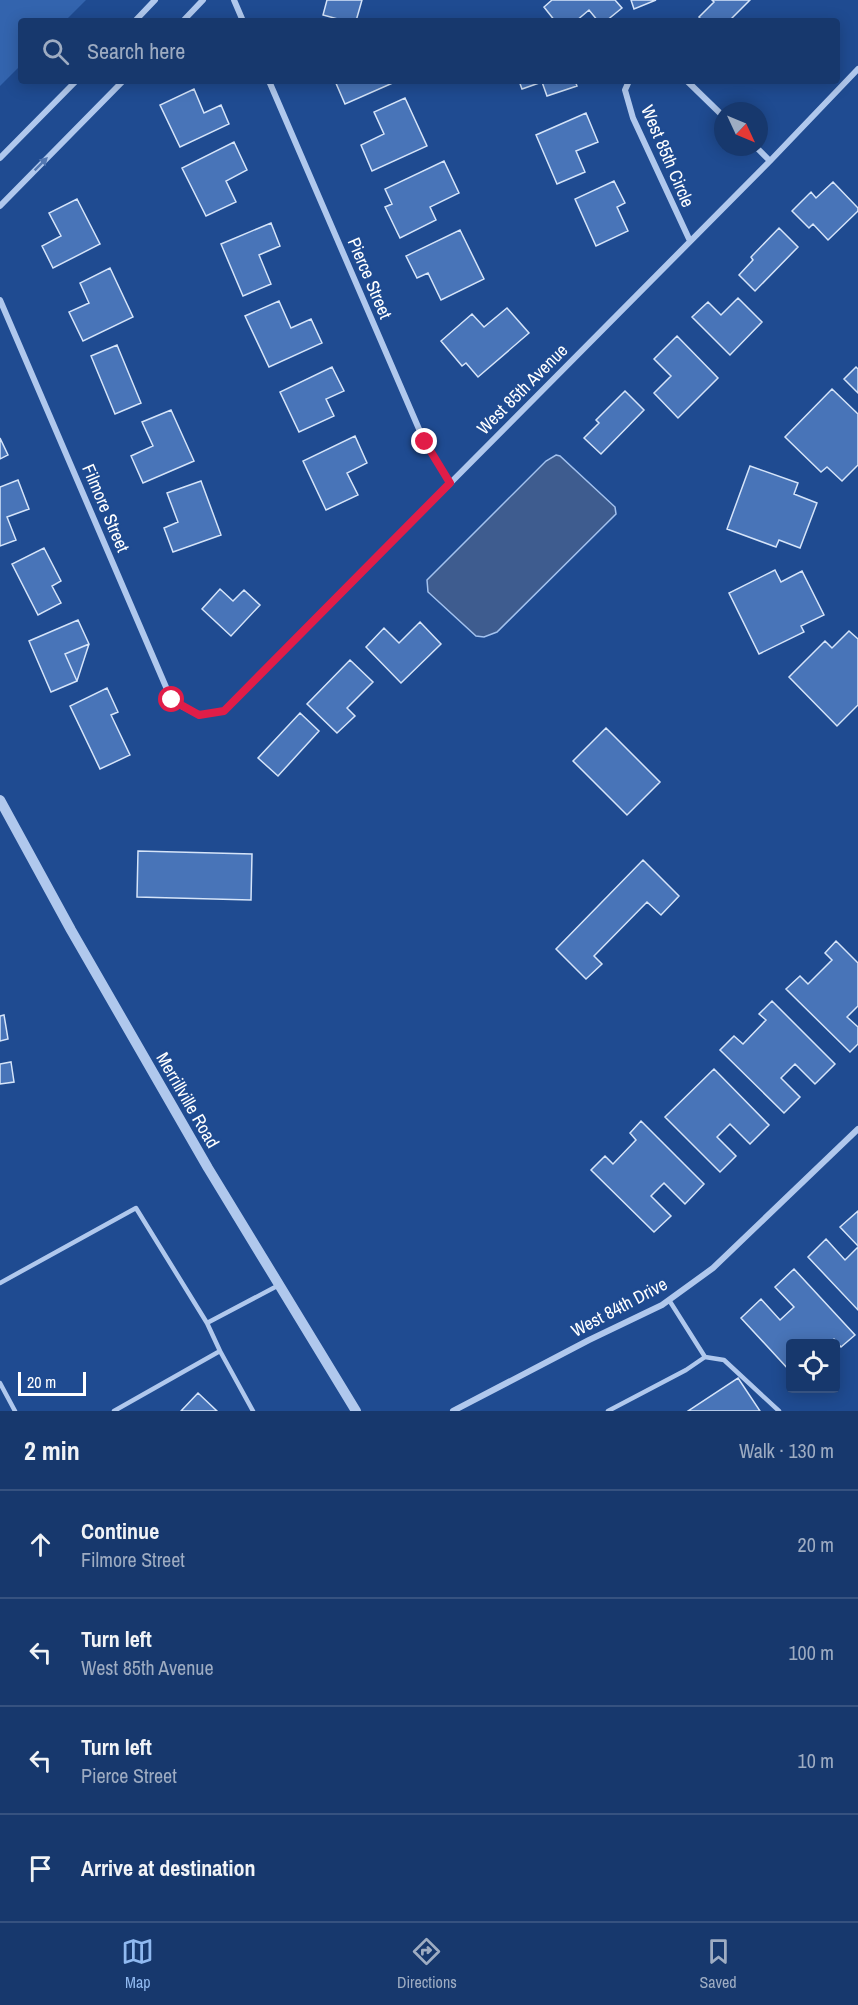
<!DOCTYPE html>
<meta charset="utf-8">
<style>
body{margin:0;font-family:"Archivo Narrow",sans-serif;background:#203f72;color:#f1f3f6}
.controls{position:absolute;right:18px;bottom:18px;display:grid;overflow:hidden;border-radius:6px;box-shadow:0 3px 15px #0003}
.controls button{width:54px;height:54px;display:grid;place-items:center;padding:0;border:0;border-bottom:2px solid #365280;background:#17386d;color:#f1f3f6;font:30px sans-serif}
.compass{position:absolute;left:714px;top:102px;width:54px;height:54px;border-radius:50%;background:#17386d;box-shadow:0 3px 15px #0003;rotate:134deg}
.scale{position:absolute;left:18px;bottom:15px;width:68px;box-sizing:border-box;padding-left:6px;border:3px solid #fff;border-top:0;font-size:16px;line-height:21px;white-space:nowrap;color:#fff;-webkit-text-stroke:4px #1f4b91;paint-order:stroke}
.stop{position:absolute;width:18px;height:18px;margin:-14px;border:4px solid #e11d48;border-radius:50%;background:#fff}
.stop.end{background:#e11d48;border-color:#fff;box-shadow:0 2px 6px #0008}
.list{margin:0;padding:0;list-style:none}
h2{display:flex;justify-content:space-between;align-items:center;height:78px;margin:0;padding:0 24px;font-size:26px}
h2 small{font-size:20px;font-weight:400;color:#9eacc2}
.list li{display:grid;grid-template-columns:39px 1fr auto;gap:18px;align-items:center;box-sizing:border-box;height:108px;padding:0 24px;border-top:2px solid #365280}
.list b{display:block;font-size:22px;white-space:nowrap}
.list p{margin:0;font-size:20px;white-space:nowrap;color:#9eacc2}
.list em{font-size:20px;font-style:normal;color:#9eacc2}
.icon{flex:none;width:33px;height:33px;fill:none;stroke:currentColor;stroke-width:2;stroke-linecap:round;stroke-linejoin:round}
.map{position:relative;flex:none;width:858px;height:1411px;overflow:hidden}
.search{position:absolute;background:#17386d;box-shadow:0 3px 15px #0003;left:18px;right:18px;top:18px;height:66px;display:flex;align-items:center;gap:15px;box-sizing:border-box;padding:0 21px;border-radius:6px;color:#9eacc2;font-size:22px}
.sheet{height:510px;background:#17386d}
nav{display:flex;justify-content:space-around;align-items:center;box-sizing:border-box;height:84px;border-top:2px solid #365280;background:#17386d;font-size:16px;color:#9eacc2}
nav a{display:grid;justify-items:center;gap:3px}
nav .on{color:#90b9f0}
.map>svg:first-child{display:block}
.green{fill:#3364ae}
.water{fill:#3e5c8f;stroke:#a3c2ef;stroke-width:1.5}
.building{fill:#4874b8;stroke:#d5e4f9;stroke-width:1.5}
.lines{fill:none;stroke-linecap:round;stroke-linejoin:round}
.service{stroke:#b0c8ed;stroke-width:4.5}
.minor{stroke:#b0c8ed;stroke-width:6}
.tertiary{stroke:#b0c8ed;stroke-width:10}
.oneway{fill:#5277b1}
.route{stroke:#e11d48;stroke-width:8}
.labels{text-anchor:middle;dominant-baseline:central;stroke-width:4.5;stroke-linejoin:round;paint-order:stroke}
.street-label{font-size:18px;fill:#fff;stroke:#1f4b91}
</style>
<div class="map">
<svg width="858" height="1411" viewBox="0 0 858 1411">
<rect width="100%" height="100%" fill="#1f4b91"/>
<path class="green" d="M 0,0 L 86,0 L 65,21 L 21,21 L 21,65 L 0,86 Z"/>
<path class="water" d="M 556,455 L 560,456 L 615,507 L 616,514 L 497,632 L 484,637 L 476,636 L 428,592 L 427,580 L 546,461 Z"/>
<path class="building" d="M 327,0 L 362,0 L 356,21 L 345,21 L 323,15 Z
M 552,0 L 615,0 L 622,8 L 606,21 L 598,21 L 589,10 L 576,21 L 555,21 L 544,7 Z
M 631,0 L 656,0 L 634,9 Z
M 712,0 L 750,0 L 729,21 L 703,21 L 699,17 L 714,2 Z
M 335,81 L 395,81 L 395,82 L 345,104 Z
M 519,81 L 575,81 L 577,86 L 547,96 L 542,82 L 522,89 Z
M 194,89 L 204,113 L 221,105 L 229,124 L 180,147 L 160,105 Z
M 405,98 L 427,146 L 372,171 L 361,145 L 384,134 L 374,112 Z
M 586,113 L 598,142 L 576,151 L 585,172 L 557,184 L 536,135 Z
M 234,142 L 247,170 L 226,181 L 236,202 L 206,216 L 182,168 Z
M 444,161 L 459,193 L 430,207 L 436,220 L 400,238 L 385,207 L 392,204 L 385,189 Z
M 614,181 L 625,203 L 617,207 L 628,231 L 596,246 L 575,199 Z
M 833,182 L 858,208 L 858,211 L 828,240 L 813,224 L 809,228 L 792,211 L 811,192 L 816,198 Z
M 77,199 L 100,244 L 53,268 L 42,246 L 61,236 L 49,213 Z
M 271,223 L 280,246 L 259,255 L 271,284 L 243,296 L 221,244 Z
M 779,228 L 798,247 L 755,291 L 739,275 L 753,260 L 751,257 Z
M 460,230 L 484,279 L 441,300 L 428,273 L 417,278 L 406,256 Z
M 110,268 L 133,317 L 83,341 L 69,312 L 89,303 L 80,283 Z
M 738,298 L 762,322 L 730,355 L 692,317 L 708,302 L 721,315 Z
M 279,301 L 291,328 L 311,319 L 322,343 L 269,367 L 245,316 Z
M 507,308 L 529,333 L 478,377 L 466,363 L 462,366 L 441,341 L 472,314 L 484,327 Z
M 677,336 L 718,378 L 678,418 L 654,393 L 671,376 L 654,359 Z
M 117,345 L 141,403 L 115,414 L 91,356 Z
M 332,367 L 344,391 L 326,399 L 334,416 L 299,432 L 280,392 Z
M 332,367 L 344,391 L 326,399 L 334,416 L 299,432 L 280,392 Z
M 856,367 L 858,369 L 858,393 L 844,379 Z
M 832,389 L 858,414 L 858,465 L 842,481 L 827,467 L 821,472 L 785,437 Z
M 625,391 L 644,410 L 601,454 L 584,438 L 599,423 L 596,420 Z
M 171,410 L 194,461 L 143,483 L 131,456 L 153,446 L 142,422 Z
M 355,436 L 367,463 L 347,473 L 358,495 L 326,510 L 303,461 Z
M 355,436 L 367,463 L 347,473 L 358,495 L 326,510 L 303,461 Z
M 0,438 L 8,455 L 0,459 Z
M 750,466 L 798,483 L 794,494 L 817,503 L 800,548 L 779,540 L 776,547 L 727,529 Z
M 18,480 L 29,509 L 7,517 L 16,540 L 0,546 L 0,487 Z
M 201,481 L 221,535 L 173,552 L 164,528 L 178,522 L 167,493 Z
M 44,548 L 61,581 L 52,586 L 61,603 L 38,615 L 12,564 Z
M 775,570 L 781,582 L 802,571 L 824,615 L 801,626 L 804,632 L 759,654 L 729,593 Z
M 220,589 L 233,601 L 244,590 L 260,605 L 231,636 L 202,609 Z
M 78,620 L 89,644 L 77,681 L 51,692 L 29,641 Z
M 78,620 L 89,644 L 65,654 L 77,681 L 51,692 L 29,641 Z
M 420,622 L 441,644 L 401,683 L 366,647 L 384,628 L 399,643 Z
M 849,631 L 858,639 L 858,705 L 837,726 L 789,677 L 825,641 L 832,648 Z
M 350,660 L 373,682 L 347,708 L 355,716 L 337,733 L 307,704 Z
M 107,688 L 118,712 L 111,715 L 130,755 L 100,769 L 70,706 Z
M 300,713 L 319,731 L 278,776 L 258,758 Z
M 606,728 L 660,782 L 627,815 L 573,761 Z
M 138,851 L 252,854 L 251,900 L 137,897 Z
M 643,860 L 679,896 L 661,915 L 647,902 L 594,956 L 602,964 L 586,979 L 556,949 Z
M 836,941 L 858,963 L 858,1006 L 847,1017 L 858,1027 L 858,1044 L 850,1052 L 786,989 L 800,976 L 808,984 L 832,960 L 825,953 Z
M 772,1001 L 835,1064 L 815,1084 L 795,1064 L 781,1078 L 800,1097 L 784,1113 L 720,1050 L 734,1036 L 743,1044 L 766,1020 L 759,1014 Z
M 4,1015 L 8,1039 L 0,1041 L 0,1016 Z
M 11,1062 L 14,1082 L 0,1084 L 0,1064 Z
M 714,1069 L 769,1125 L 750,1144 L 730,1124 L 717,1137 L 736,1156 L 720,1172 L 665,1117 Z
M 641,1121 L 704,1184 L 685,1204 L 664,1183 L 651,1196 L 671,1216 L 654,1232 L 591,1170 L 605,1156 L 613,1164 L 636,1140 L 630,1133 Z
M 858,1211 L 858,1246 L 840,1227 Z
M 826,1239 L 845,1260 L 858,1247 L 858,1310 L 808,1257 Z
M 794,1269 L 855,1335 L 841,1347 L 834,1339 L 829,1344 L 790,1344 L 790,1371 L 741,1318 L 761,1299 L 780,1320 L 794,1307 L 775,1287 Z
M 738,1378 L 760,1411 L 688,1411 Z
M 198,1393 L 217,1411 L 181,1411 Z"/>
<g class="lines">
<path class="service" d="M 0,1283 L 136,1208 L 207,1323 L 220,1351 L 114,1411
M 207,1323 L 279,1285
M 220,1351 L 253,1411
M 705,1357 L 724,1360 L 779,1411
M 0,1383 L 15,1411
M 608,1411 L 686,1370 L 705,1357 L 669,1300"/>
<path class="minor" d="M 234,0 L 243,21
M 135,21 L 155,0
M 183,21 L 203,0
M 269,81 L 425,443 L 450,483
M 629,81 L 625,90 L 633,118 L 690,241
M 687,81 L 723,116
M 756,147 L 770,161
M 0,158 L 76,81
M 0,206 L 123,81
M 0,300 L 172,701 L 199,715 L 224,711 L 770,161 L 858,69
M 453,1411 L 589,1340 L 662,1305 L 713,1268 L 858,1129"/>
<path class="tertiary" d="M 0,800 L 71,930 L 208,1168 L 356,1411"/>
</g>
<defs><path id="oneway-solid" d="M-6-.8H1V-3.2L6.5 0L1 3.2V.8H-6Z" transform="scale(1.5)"/></defs>
<use class="oneway" href="#oneway-solid" transform="translate(41 164) rotate(-45)"/>
<g class="lines">
<path class="route" d="M 172,700 L 199,715 L 224,711 L 450,483 L 425,442"/>
</g>
<g class="labels">
<g class="street-label">
<text transform="translate(668 156) rotate(67)">West 85th Circle</text>
<text transform="translate(370 278) rotate(67)">Pierce Street</text>
<text transform="translate(522 389) rotate(-45)">West 85th Avenue</text>
<text transform="translate(106 508) rotate(67)">Filmore Street</text>
<text transform="translate(188 1100) rotate(60)">Merrillville Road</text>
<text transform="translate(619 1307) rotate(-28)">West 84th Drive</text>
</g>
</g>
</svg>
<div class="controls">
<button><svg class="icon" aria-label="locate" viewBox="0 0 24 24"><circle cx="12" cy="12" r="6"/><path d="M12 2v4M12 18v4M2 12h4M18 12h4"/></svg></button>
</div>
<svg class="compass" viewBox="-18 -18 36 36"><path d="M0-13l5 13h-10z" fill="#e53935"/><path d="M0 13l5-13h-10z" fill="#9eacc2"/></svg>
<div class="scale">20 m</div>
<div class="stop" style="left:172px;top:700px"></div>
<div class="stop end" style="left:425px;top:442px"></div>
<div class="search"><svg class="icon" aria-label="search" viewBox="0 0 24 24"><circle cx="10" cy="10" r="6"/><path d="M15 15l6 6"/></svg>Search here</div>
</div>
<section class="sheet">
<h2>2 min<small>Walk · 130 m</small></h2>
<ul class="list">
<li><svg class="icon" aria-label="ahead" viewBox="0 0 24 24"><path d="M12 20V5M6 11l6-6 6 6"/></svg><div><b>Continue</b><p>Filmore Street</p></div><em>20 m</em></li>
<li><svg class="icon" aria-label="left" viewBox="0 0 24 24"><path d="M17 20v-9H6M10 6l-5 5 5 5"/></svg><div><b>Turn left</b><p>West 85th Avenue</p></div><em>100 m</em></li>
<li><svg class="icon" aria-label="left" viewBox="0 0 24 24"><path d="M17 20v-9H6M10 6l-5 5 5 5"/></svg><div><b>Turn left</b><p>Pierce Street</p></div><em>10 m</em></li>
<li><svg class="icon" aria-label="arrive" viewBox="0 0 24 24"><path d="M6 21V4h12l-3 4 3 4H6"/></svg><div><b>Arrive at destination</b></div></li>
</ul>
</section>
<nav>
<a class="on"><svg class="icon" aria-label="map" viewBox="0 0 24 24"><path d="M3 6l6-2 6 2 6-2v14l-6 2-6-2-6 2zM9 4v14M15 6v14"/></svg>Map</a>
<a><svg class="icon" aria-label="directions" viewBox="0 0 24 24"><path d="M12 3l9 9-9 9-9-9zM9 14v-3h6M13 9l2 2-2 2"/></svg>Directions</a>
<a><svg class="icon" aria-label="saved" viewBox="0 0 24 24"><path d="M7 4h10v16l-5-4-5 4z"/></svg>Saved</a>
</nav>
